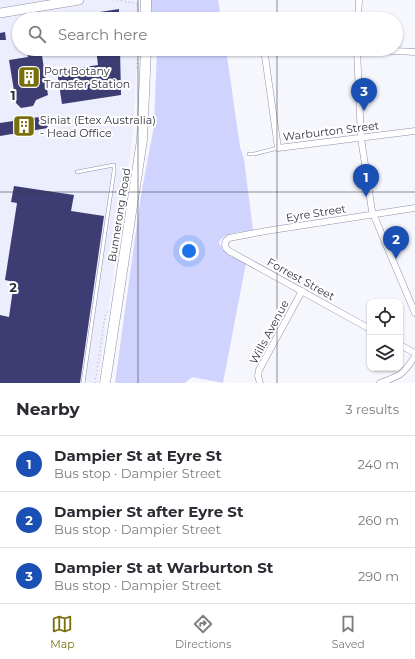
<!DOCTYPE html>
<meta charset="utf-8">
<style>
body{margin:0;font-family:Montserrat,sans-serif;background:#f2f2f3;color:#2b2b33}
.controls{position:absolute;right:12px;bottom:12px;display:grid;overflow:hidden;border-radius:8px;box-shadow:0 1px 3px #0004}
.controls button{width:36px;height:36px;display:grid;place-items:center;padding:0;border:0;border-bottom:1px solid #e1e1e2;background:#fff;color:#2b2b33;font:20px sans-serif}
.you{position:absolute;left:189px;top:251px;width:14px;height:14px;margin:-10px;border:3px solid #fff;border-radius:50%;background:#1a73e8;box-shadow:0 0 0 6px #1a73e833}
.badge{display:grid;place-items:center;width:26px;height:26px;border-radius:50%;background:#796f0d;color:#fff;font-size:13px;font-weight:700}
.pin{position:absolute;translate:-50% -33px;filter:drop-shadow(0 1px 2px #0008)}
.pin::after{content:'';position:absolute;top:21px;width:14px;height:12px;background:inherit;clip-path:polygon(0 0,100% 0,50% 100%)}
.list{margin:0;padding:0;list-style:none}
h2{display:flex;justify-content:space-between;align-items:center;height:52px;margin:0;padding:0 16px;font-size:17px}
h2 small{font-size:13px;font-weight:400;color:#7c7c81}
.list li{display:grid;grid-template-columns:26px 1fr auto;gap:12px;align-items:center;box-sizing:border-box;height:56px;padding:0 16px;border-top:1px solid #e1e1e2}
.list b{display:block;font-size:15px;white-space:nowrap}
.list p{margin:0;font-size:13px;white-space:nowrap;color:#7c7c81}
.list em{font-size:13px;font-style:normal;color:#7c7c81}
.icon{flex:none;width:22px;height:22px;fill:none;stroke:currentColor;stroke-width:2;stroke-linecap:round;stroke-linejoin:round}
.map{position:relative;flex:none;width:415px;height:383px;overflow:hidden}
.search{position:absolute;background:#fff;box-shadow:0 1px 3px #0004;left:12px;right:12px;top:12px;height:44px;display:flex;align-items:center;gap:10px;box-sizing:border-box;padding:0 14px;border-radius:22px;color:#7c7c81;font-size:15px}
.sheet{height:220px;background:#fff}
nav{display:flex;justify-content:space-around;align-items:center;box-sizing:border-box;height:56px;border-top:1px solid #e1e1e2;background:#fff;font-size:11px;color:#7c7c81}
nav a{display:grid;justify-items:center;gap:2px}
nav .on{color:#796f0d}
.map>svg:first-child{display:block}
.built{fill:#ecedfd}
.green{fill:#d0d3fe}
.building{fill:#3e3d73}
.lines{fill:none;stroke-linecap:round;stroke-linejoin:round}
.lane-casing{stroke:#8e90ac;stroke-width:4}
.street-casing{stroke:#8e90ac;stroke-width:7}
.secondary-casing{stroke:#8e90ac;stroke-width:10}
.primary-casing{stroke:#8e90ac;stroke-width:11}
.path{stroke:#acadb6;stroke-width:1;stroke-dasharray:1 3;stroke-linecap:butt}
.lane{stroke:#fff;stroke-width:3}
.street{stroke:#fff;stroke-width:6}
.secondary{stroke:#fff;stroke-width:9}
.primary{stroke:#fff;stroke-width:10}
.grid{fill:none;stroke:#333340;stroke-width:1;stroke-opacity:0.55}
.labels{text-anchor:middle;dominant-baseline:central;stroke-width:4;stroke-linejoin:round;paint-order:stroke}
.poi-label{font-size:11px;fill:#333340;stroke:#fff;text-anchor:start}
.street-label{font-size:11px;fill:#333340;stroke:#fff}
.grid-label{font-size:13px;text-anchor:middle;font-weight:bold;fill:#333340;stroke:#fff;stroke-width:4;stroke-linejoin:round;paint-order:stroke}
</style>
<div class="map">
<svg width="415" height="383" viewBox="0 0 415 383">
<rect width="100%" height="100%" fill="#f6f7fd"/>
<path class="built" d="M 0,0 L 138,0 L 140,19 L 19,19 L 19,49 L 138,49 L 132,140 L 98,383 L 0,383 Z"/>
<path class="green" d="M 150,0 L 218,0 L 221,19 L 155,19 L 154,12 L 152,13 Z
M 157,49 L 226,49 L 240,147 L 244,159 L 253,230 C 244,232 222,232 219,243 L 224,250 L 246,263 L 223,383 L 192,377 L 185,383 L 115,383 L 141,195 L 154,126 Z"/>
<path class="building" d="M 119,9 L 119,19 L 68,19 L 68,17 Z
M 5,32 L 6,40 L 0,40 L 0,33 Z
M 27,49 L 41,49 L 48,95 L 36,100 L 33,106 L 21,108 L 16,103 L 9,60 L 28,57 Z
M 56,49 L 71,49 L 71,51 L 57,54 Z
M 96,49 L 120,49 L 121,95 L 62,104 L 57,71 L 98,65 Z
M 46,116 L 48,128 L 0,136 L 0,123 Z
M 14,186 L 74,195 L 71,211 L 104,216 L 80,383 L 0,383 L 0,315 L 9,317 L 14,282 L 5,280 L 17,203 L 11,202 Z"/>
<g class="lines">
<g class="lane-casing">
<path id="lane" d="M 249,154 L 254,154 L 278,148
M 77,172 L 114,165 L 114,171 L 83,383"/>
</g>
<g class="street-casing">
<path id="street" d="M 358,19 L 359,0
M 264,49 L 278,148 L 415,131
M 355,49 L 415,52
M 357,49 L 361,138 L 372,211 L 415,313
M 370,329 L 229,251 L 226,248 L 225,245 L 226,241 L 229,238 L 266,231 L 415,208
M 400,345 L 415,353
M 260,383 L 258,376 L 259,370 L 302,291
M 380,383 C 400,376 404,374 415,356"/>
</g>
<g class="secondary-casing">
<path id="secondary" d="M 0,13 L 79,0"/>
</g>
<g class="primary-casing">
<path id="primary" d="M 146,0 L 146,19
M 105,383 L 142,140 L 146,49"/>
</g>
<path class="path" d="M 117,0 L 139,4
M 137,5 L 138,14
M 137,68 L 138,49
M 95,383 L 105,316 L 108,311"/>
<use href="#lane" class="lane"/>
<use href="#street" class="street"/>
<use href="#secondary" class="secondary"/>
<use href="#primary" class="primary"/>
</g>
<path class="grid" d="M 138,0 L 138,19M 277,0 L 277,19M 138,49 L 138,383M 277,49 L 277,383M 0,192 L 415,192"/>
<defs>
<g id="building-square" transform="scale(1.15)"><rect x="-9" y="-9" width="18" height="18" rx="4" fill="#796f0d" stroke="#fff"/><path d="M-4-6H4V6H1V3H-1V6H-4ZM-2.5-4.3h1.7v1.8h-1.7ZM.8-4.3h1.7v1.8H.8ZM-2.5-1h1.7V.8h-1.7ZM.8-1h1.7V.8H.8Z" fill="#fff"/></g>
</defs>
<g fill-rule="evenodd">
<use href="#building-square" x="29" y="77"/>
<use href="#building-square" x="24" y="126"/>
</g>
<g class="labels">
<g class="poi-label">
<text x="44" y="71">Port Botany<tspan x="44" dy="13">Transfer Station</tspan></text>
<text x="40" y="120">Siniat (Etex Australia)<tspan x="40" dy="13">- Head Office</tspan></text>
</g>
<g class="street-label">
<text transform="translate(331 131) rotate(-7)">Warburton Street</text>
<text transform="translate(316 213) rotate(-9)">Eyre Street</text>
<text transform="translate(119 215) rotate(-81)">Bunnerong Road</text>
<text transform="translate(301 279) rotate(29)">Forrest Street</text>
<text transform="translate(269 332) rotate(-62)">Wills Avenue</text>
</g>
</g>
<g class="grid-label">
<text x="13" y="100">1</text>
<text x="13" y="292">2</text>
</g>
</svg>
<div class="controls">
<button><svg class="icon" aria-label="locate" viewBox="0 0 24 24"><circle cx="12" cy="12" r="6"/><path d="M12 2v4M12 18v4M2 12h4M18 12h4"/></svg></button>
<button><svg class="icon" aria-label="layers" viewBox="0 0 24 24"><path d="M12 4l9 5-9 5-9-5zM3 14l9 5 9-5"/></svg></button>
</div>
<div class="you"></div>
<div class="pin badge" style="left:366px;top:197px;background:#1a4fb4">1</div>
<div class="pin badge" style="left:396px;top:259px;background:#1a4fb4">2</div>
<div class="pin badge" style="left:364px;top:111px;background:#1a4fb4">3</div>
<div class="search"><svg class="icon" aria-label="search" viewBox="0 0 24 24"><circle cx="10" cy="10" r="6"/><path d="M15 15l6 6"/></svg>Search here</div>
</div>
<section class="sheet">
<h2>Nearby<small>3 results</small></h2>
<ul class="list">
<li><span class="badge" style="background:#1a4fb4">1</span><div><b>Dampier St at Eyre St</b><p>Bus stop · Dampier Street</p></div><em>240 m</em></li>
<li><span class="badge" style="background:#1a4fb4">2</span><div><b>Dampier St after Eyre St</b><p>Bus stop · Dampier Street</p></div><em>260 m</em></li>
<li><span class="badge" style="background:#1a4fb4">3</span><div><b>Dampier St at Warburton St</b><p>Bus stop · Dampier Street</p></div><em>290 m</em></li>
</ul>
</section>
<nav>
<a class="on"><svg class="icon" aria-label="map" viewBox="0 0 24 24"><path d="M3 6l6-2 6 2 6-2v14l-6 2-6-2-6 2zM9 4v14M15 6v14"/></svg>Map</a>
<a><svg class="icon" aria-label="directions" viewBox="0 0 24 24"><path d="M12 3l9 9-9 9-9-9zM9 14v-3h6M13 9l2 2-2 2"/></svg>Directions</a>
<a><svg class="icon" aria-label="saved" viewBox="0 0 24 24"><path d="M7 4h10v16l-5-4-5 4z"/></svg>Saved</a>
</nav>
